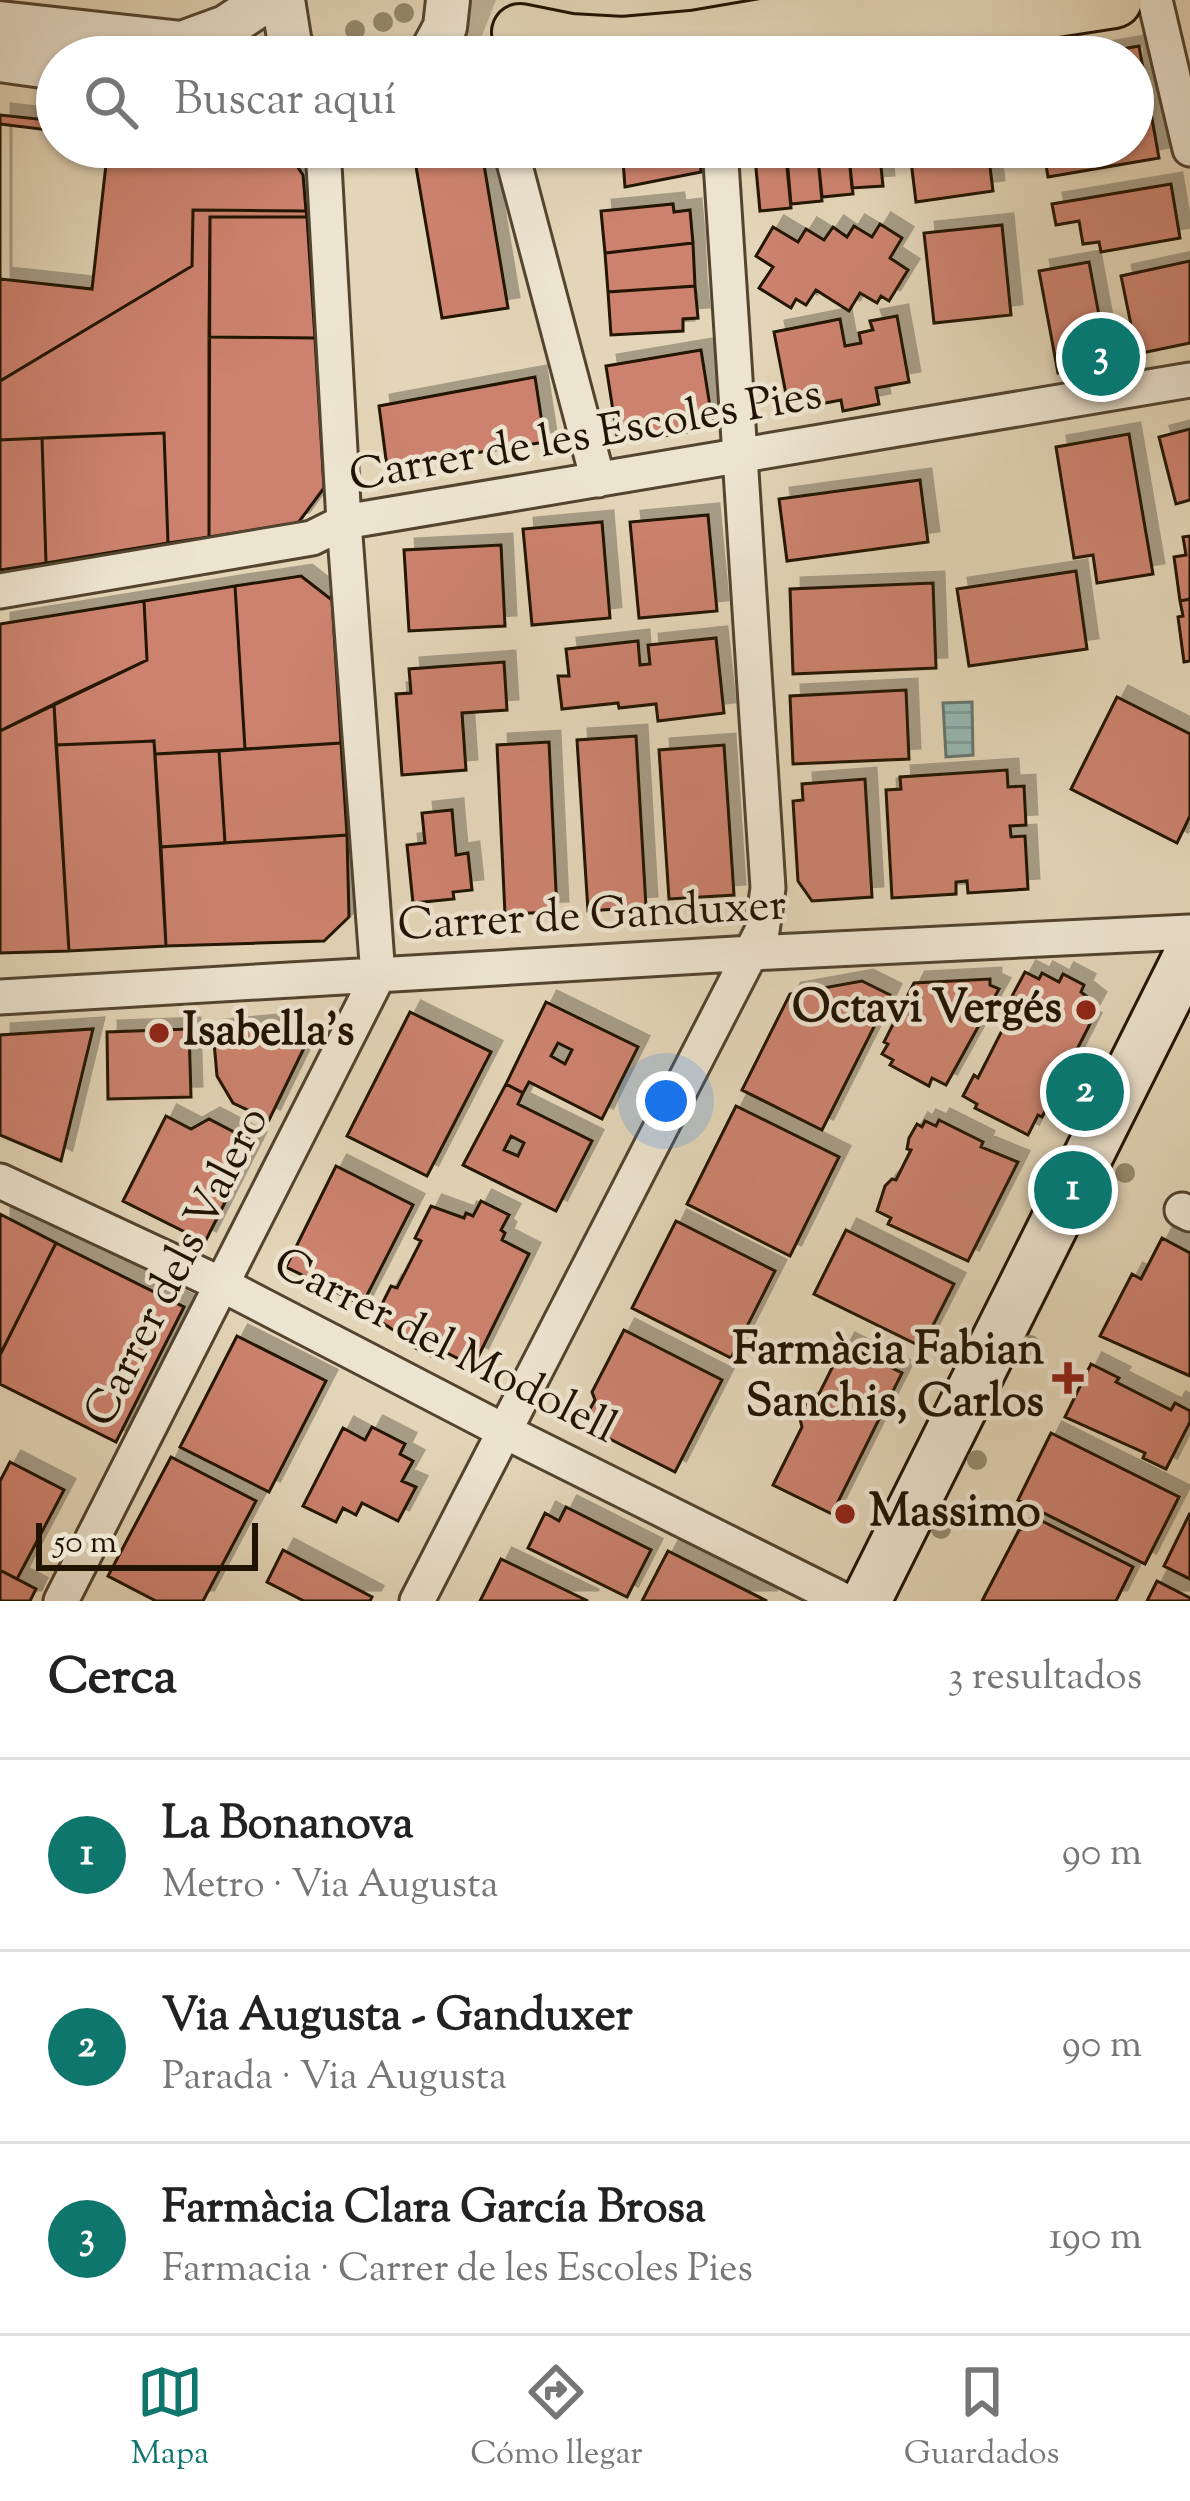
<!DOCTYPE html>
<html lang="es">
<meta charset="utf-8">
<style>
body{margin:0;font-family:"Sorts Mill Goudy",serif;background:#f2f2f2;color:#222}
.scale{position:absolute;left:36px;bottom:30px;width:222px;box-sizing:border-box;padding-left:12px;border:6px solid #211302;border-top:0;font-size:33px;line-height:42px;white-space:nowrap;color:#211302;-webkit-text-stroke:9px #ede4d0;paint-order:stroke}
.you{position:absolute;left:666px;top:1101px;width:42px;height:42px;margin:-30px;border:9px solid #fff;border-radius:50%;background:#1a73e8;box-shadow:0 0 0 18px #1a73e833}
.badge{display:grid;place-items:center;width:78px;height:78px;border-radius:50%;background:#0f766e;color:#fff;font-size:39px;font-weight:700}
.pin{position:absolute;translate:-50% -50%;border:6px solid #fff;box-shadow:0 3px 12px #0006}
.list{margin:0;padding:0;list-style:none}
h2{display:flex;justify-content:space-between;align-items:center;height:156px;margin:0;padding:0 48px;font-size:51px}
h2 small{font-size:39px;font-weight:400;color:#767676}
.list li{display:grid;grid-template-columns:78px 1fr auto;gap:36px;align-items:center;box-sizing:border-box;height:192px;padding:0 48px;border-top:3px solid #e0e0e0}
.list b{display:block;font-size:45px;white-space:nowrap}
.list p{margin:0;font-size:39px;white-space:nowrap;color:#767676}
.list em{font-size:39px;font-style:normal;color:#767676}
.icon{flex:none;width:66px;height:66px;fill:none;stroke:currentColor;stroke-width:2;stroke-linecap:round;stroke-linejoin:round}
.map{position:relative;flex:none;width:1190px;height:1601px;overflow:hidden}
.search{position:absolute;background:#fff;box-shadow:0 3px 9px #0004;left:36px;right:36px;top:36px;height:132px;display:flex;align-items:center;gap:30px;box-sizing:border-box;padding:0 42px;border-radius:66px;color:#767676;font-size:45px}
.sheet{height:732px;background:#fff}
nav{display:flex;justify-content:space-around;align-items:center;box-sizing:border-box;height:168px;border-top:3px solid #e0e0e0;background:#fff;font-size:33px;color:#767676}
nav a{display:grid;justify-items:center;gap:6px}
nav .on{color:#0f766e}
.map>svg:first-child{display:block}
.water{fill:url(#water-rules);stroke:#67766d;stroke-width:3}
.building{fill:#cc826e;stroke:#211302;stroke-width:3;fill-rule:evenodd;filter:url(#shadow)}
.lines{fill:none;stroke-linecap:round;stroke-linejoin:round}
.primary-tunnel{stroke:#bcae93;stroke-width:54;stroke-dasharray:54 27;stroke-linecap:butt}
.minor-casing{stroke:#52442f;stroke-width:39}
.tertiary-casing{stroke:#52442f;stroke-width:48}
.secondary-casing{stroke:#211302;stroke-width:54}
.primary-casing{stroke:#211302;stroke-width:60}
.minor{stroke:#ede4d0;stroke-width:33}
.tertiary{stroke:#ede4d0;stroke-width:42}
.secondary{stroke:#ede4d0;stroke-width:48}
.primary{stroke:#e3d5b7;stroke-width:54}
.tree{fill:#958b6e}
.poi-dot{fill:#8f2418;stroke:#ede4d0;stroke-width:4.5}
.labels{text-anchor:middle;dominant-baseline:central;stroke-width:9;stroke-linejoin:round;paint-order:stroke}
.street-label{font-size:45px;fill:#211302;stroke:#ede4d0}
.poi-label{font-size:45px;font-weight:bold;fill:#211302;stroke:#ede4d0;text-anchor:end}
</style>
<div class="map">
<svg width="1190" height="1601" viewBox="0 0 1190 1601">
<defs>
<pattern id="water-rules" width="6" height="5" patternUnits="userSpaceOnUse" patternTransform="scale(3)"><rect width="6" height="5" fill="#96b8b5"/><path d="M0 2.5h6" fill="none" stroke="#819d9a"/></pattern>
<filter id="shadow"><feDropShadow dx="11" dy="-11" stdDeviation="0" flood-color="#0004"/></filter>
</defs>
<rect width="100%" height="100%" fill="#e3d5b7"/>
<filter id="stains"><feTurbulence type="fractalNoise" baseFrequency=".00167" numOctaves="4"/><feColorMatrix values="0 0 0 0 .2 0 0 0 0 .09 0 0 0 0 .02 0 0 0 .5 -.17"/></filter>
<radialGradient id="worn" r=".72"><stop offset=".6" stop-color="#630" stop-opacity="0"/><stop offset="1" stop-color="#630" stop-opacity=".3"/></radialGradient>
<path class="water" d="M 972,702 L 973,755 L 946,757 L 943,703 Z"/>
<path class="building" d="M 1139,46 L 1159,158 L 1048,177 L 1043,147 L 1133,147 L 1133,57 L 1076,57 Z
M 0,115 L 57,121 L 57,147 L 275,147 L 293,160 L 303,175 L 306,211 L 193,210 L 192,266 L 0,381 Z
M 0,124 L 57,131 L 57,147 L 108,147 L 92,289 L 0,279 Z
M 481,147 L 508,308 L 442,318 L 413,149 Z
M 533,147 L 573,147 L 568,148 L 569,159 L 535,164 Z
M 582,147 L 622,147 L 622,149 L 583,156 Z
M 622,147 L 700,147 L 701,172 L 625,187 Z
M 754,147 L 785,147 L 791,208 L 760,211 Z
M 786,147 L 817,147 L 822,201 L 791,204 Z
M 817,147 L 848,147 L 853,194 L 822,197 Z
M 848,147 L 879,147 L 883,186 L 852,188 Z
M 928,147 L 1019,147 L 1021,162 L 990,167 L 993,191 L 916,202 L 910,153 L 928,151 Z
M 1171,184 L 1180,238 L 1101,252 L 1099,242 L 1083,244 L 1079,221 L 1056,225 L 1052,204 Z
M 673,204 L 674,212 L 690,210 L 693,243 L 605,253 L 601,211 Z
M 193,210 L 306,211 L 307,217 L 210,217 L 209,537 L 168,543 L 164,433 L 0,440 L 0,381 L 192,266 Z
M 210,217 L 307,217 L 315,338 L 209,337 Z
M 880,224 L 902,238 L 890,258 L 908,270 L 889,301 L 881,296 L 877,303 L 860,293 L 849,311 L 816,290 L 806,305 L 796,299 L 791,308 L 759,288 L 773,267 L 756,256 L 773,227 L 798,242 L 806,229 L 824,240 L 833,227 L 847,237 L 854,226 L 872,237 Z
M 1002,225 L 1011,315 L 934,323 L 924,233 Z
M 693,243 L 695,286 L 608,292 L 605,253 Z
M 1190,261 L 1190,343 L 1137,354 L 1121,276 Z
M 1089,262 L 1108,363 L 1058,373 L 1039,271 Z
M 695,286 L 698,318 L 683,319 L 683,331 L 611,335 L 608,292 Z
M 897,316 L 909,382 L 876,388 L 879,404 L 843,411 L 841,400 L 789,410 L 774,332 L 840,319 L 845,346 L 861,343 L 859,333 L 873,330 L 870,321 Z
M 209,337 L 315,338 L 324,488 L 298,523 L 209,537 Z
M 701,350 L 712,419 L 698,422 L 699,430 L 651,438 L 650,431 L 617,436 L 606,366 Z
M 535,377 L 545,442 L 387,467 L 379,406 Z
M 1190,429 L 1190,500 L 1176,504 L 1159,437 Z
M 164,433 L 168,543 L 46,563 L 42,438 Z
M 1129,434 L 1153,574 L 1097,583 L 1093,555 L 1074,558 L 1056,447 Z
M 42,438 L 46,563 L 0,570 L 0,440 Z
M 920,480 L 928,542 L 787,561 L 779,499 Z
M 708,515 L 717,611 L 639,618 L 630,522 Z
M 602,522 L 610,618 L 532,625 L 523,529 Z
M 1190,536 L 1190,599 L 1180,601 L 1174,557 L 1186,555 L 1183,537 Z
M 501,545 L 505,626 L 409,631 L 404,550 Z
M 1076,571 L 1087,649 L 969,666 L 957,589 Z
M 301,576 L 332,600 L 341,743 L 245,749 L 235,586 Z
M 933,583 L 936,668 L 793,674 L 790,589 Z
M 235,586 L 245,749 L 155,754 L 154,741 L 56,745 L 54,704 L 147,660 L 144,601 Z
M 1190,599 L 1190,661 L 1184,662 L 1178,617 L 1183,616 L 1180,601 Z
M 144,601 L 147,660 L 0,731 L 0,624 Z
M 716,638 L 724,713 L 658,721 L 656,704 L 619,708 L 618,703 L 562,709 L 558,676 L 569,676 L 566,649 L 638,641 L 640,665 L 650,664 L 648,645 Z
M 504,662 L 507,710 L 462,713 L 466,770 L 402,775 L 396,694 L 411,693 L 409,669 Z
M 906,690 L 909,759 L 793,764 L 790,696 Z
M 1117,697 L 1190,734 L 1190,816 L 1177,843 L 1071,789 Z
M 54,704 L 69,951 L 0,953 L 0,731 Z
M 636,736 L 646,907 L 588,911 L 577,740 Z
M 154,741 L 166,946 L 69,951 L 56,745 Z
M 549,742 L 557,912 L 505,914 L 497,745 Z
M 341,743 L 347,835 L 225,843 L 219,751 Z
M 724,745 L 734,895 L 669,899 L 659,750 Z
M 219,751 L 225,843 L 161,847 L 155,754 Z
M 1007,770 L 1008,787 L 1024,786 L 1026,825 L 1010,826 L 1011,837 L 1025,836 L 1028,889 L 968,893 L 967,881 L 956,882 L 956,894 L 892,898 L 886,790 L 901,789 L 900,777 Z
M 865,779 L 872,897 L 812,901 L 798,881 L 793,801 L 803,800 L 802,784 Z
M 452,810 L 456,855 L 468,853 L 472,890 L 453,892 L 454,899 L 413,903 L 407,845 L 425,843 L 422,813 Z
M 347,835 L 349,917 L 324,941 L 166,946 L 161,847 Z
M 1025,972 L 1039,979 L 1042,973 L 1059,982 L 1063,974 L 1084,985 L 1081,992 L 1095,1003 L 1085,1021 L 1090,1024 L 1067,1069 L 1062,1070 L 1065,1072 L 1042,1117 L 1038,1115 L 1028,1135 L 975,1108 L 977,1104 L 963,1096 L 974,1075 L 978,1078 L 1018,999 L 1012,996 Z
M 990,979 L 990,985 L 999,989 L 946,1085 L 932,1078 L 929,1086 L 890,1065 L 893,1060 L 882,1054 L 888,1044 L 884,1042 L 914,983 Z
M 862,981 L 890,995 L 822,1130 L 742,1090 L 790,994 Z
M 546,1002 L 638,1047 L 602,1119 L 529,1082 L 523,1093 L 506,1084 ZM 558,1043 L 572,1050 L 565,1064 L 551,1056 Z
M 410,1012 L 491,1052 L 427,1176 L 347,1136 Z
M 288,1024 L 304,1048 L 269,1120 L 233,1103 L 217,1076 L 213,1031 Z
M 93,1029 L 61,1161 L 0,1135 L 0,1035 Z
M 189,1029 L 191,1097 L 108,1099 L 107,1032 Z
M 506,1084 L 523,1093 L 518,1104 L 592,1141 L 556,1211 L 463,1165 ZM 511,1136 L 524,1143 L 518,1156 L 504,1150 Z
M 736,1106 L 839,1157 L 790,1256 L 687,1204 Z
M 166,1116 L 191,1129 L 209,1119 L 255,1143 L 205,1242 L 123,1201 Z
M 939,1120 L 983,1142 L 981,1147 L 1018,1162 L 968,1261 L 888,1224 L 891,1218 L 877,1211 L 885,1186 L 892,1179 L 896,1180 L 911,1150 L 907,1149 L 909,1138 L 917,1124 L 922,1127 L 925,1121 L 936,1126 Z
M 336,1166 L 413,1205 L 362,1305 L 286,1267 Z
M 481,1201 L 509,1215 L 501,1230 L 505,1233 L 502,1240 L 529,1254 L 477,1359 L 467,1354 L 463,1361 L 445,1352 L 441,1361 L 402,1341 L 404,1337 L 375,1318 L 391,1286 L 397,1288 L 421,1241 L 415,1238 L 431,1206 L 464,1218 L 466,1213 L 473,1216 Z
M 0,1214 L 56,1243 L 0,1355 Z
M 676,1221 L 775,1271 L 731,1358 L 632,1308 Z
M 846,1230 L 954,1284 L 922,1347 L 814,1294 Z
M 1162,1238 L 1190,1253 L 1190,1376 L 1100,1336 L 1132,1274 L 1141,1279 Z
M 56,1243 L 184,1307 L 116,1442 L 0,1384 L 0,1355 Z
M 624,1330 L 722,1380 L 675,1472 L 606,1437 L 603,1428 L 595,1424 L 590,1409 L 595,1400 L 592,1392 Z
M 237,1336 L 326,1381 L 269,1492 L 180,1447 Z
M 844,1344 L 902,1373 L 832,1514 L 773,1485 L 802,1427 L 797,1407 L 815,1402 Z
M 1091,1364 L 1119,1378 L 1116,1382 L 1171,1410 L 1175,1403 L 1190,1411 L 1190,1422 L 1166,1469 L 1143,1458 L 1145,1453 L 1065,1417 Z
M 372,1427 L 405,1444 L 400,1454 L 413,1461 L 402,1481 L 416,1487 L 398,1521 L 362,1503 L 356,1515 L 343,1508 L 336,1522 L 303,1506 L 343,1428 L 365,1440 Z
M 1051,1433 L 1179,1497 L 1145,1564 L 1018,1500 Z
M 171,1457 L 256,1501 L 203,1601 L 156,1601 L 108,1576 Z
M 10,1462 L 64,1490 L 17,1579 L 0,1570 L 0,1481 Z
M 566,1507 L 651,1550 L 627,1597 L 528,1548 L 545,1513 L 559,1521 Z
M 1190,1513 L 1190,1579 L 1164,1566 Z
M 1042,1521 L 1133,1567 L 1116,1601 L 982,1601 L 1019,1530 Z
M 283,1550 L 372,1597 L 370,1601 L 304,1601 L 267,1582 Z
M 668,1551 L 767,1601 L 642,1601 Z
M 501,1559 L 588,1601 L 480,1601 Z
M 0,1570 L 36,1589 L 30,1601 L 0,1601 Z
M 1157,1581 L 1190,1598 L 1190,1601 L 1147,1601 Z"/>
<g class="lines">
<path class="primary-tunnel" d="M 438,0 L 520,32"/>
<g class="minor-casing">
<path id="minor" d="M 1155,0 L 1190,149
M 323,147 L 344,522 L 378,976
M 510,147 L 598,480
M 0,591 L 312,538 L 344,522 L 1190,380
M 0,997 L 752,953 L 1190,932
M 0,1181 L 223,1285 L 504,1431 L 845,1601
M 1182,1210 L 1190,1214
M 61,1601 L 378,976
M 417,1601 L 762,931 L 768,888 L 720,147"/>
</g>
<g class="tertiary-casing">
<path id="tertiary" d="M 283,0 L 290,44 L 299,57
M 0,23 L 182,43 L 226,27 L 267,0
M 429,57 L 445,27 L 448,0
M 0,60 L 57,68"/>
</g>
<g class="secondary-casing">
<path id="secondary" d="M 866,1601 L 1190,952"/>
</g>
<g class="primary-casing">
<path id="primary" d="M 520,32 L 570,42 L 623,45 L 692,39 L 922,0
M 876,37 L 1114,0"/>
</g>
<use href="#minor" class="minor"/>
<use href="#tertiary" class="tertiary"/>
<use href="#secondary" class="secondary"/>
<use href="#primary" class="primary"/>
</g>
<g class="tree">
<circle cx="404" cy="13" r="10"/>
<circle cx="383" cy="22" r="10"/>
<circle cx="355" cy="30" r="10"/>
<circle cx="1125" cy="1173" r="10"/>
<circle cx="1030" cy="1345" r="10"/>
<circle cx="977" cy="1460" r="10"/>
<circle cx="941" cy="1529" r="10"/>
</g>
<g class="poi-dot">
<circle cx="1086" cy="1010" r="12"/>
<circle cx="159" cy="1033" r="12"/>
<path d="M1062 1360h12v12h12v12h-12v12h-12v-12h-12v-12h12z"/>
<circle cx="845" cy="1514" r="12"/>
</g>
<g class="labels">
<g class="street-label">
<text transform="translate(586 438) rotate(-10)">Carrer de les Escoles Pies</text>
<text transform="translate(592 918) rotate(-3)">Carrer de Ganduxer</text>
<text transform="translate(179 1268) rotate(-63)">Carrer dels Valero</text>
<text transform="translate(444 1348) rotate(27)">Carrer del Modolell</text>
</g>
<g class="poi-label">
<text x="1062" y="1010">Octavi Vergés</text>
<text x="183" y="1033" text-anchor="start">Isabella's</text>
<text x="1044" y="1352">Farmàcia Fabian<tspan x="1044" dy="52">Sanchis, Carlos</tspan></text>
<text x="869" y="1514" text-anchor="start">Massimo</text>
</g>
</g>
<rect width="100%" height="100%" filter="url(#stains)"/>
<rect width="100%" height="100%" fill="url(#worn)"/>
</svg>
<div class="scale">50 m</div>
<div class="you"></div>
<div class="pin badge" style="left:1073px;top:1190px">1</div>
<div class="pin badge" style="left:1085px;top:1092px">2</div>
<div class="pin badge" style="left:1101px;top:357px">3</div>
<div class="search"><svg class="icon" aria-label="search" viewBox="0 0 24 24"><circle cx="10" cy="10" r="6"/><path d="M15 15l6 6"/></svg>Buscar aquí</div>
</div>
<section class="sheet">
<h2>Cerca<small>3 resultados</small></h2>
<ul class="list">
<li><span class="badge">1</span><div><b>La Bonanova</b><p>Metro · Via Augusta</p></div><em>90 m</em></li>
<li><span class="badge">2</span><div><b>Via Augusta - Ganduxer</b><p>Parada · Via Augusta</p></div><em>90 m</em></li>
<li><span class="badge">3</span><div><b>Farmàcia Clara García Brosa</b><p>Farmacia · Carrer de les Escoles Pies</p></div><em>190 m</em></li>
</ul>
</section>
<nav>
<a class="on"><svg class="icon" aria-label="map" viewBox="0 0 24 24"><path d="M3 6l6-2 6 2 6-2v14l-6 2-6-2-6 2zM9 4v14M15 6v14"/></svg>Mapa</a>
<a><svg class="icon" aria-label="directions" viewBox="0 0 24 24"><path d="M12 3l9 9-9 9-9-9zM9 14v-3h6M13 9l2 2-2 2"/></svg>Cómo llegar</a>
<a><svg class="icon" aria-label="saved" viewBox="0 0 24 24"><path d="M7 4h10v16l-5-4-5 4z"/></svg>Guardados</a>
</nav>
